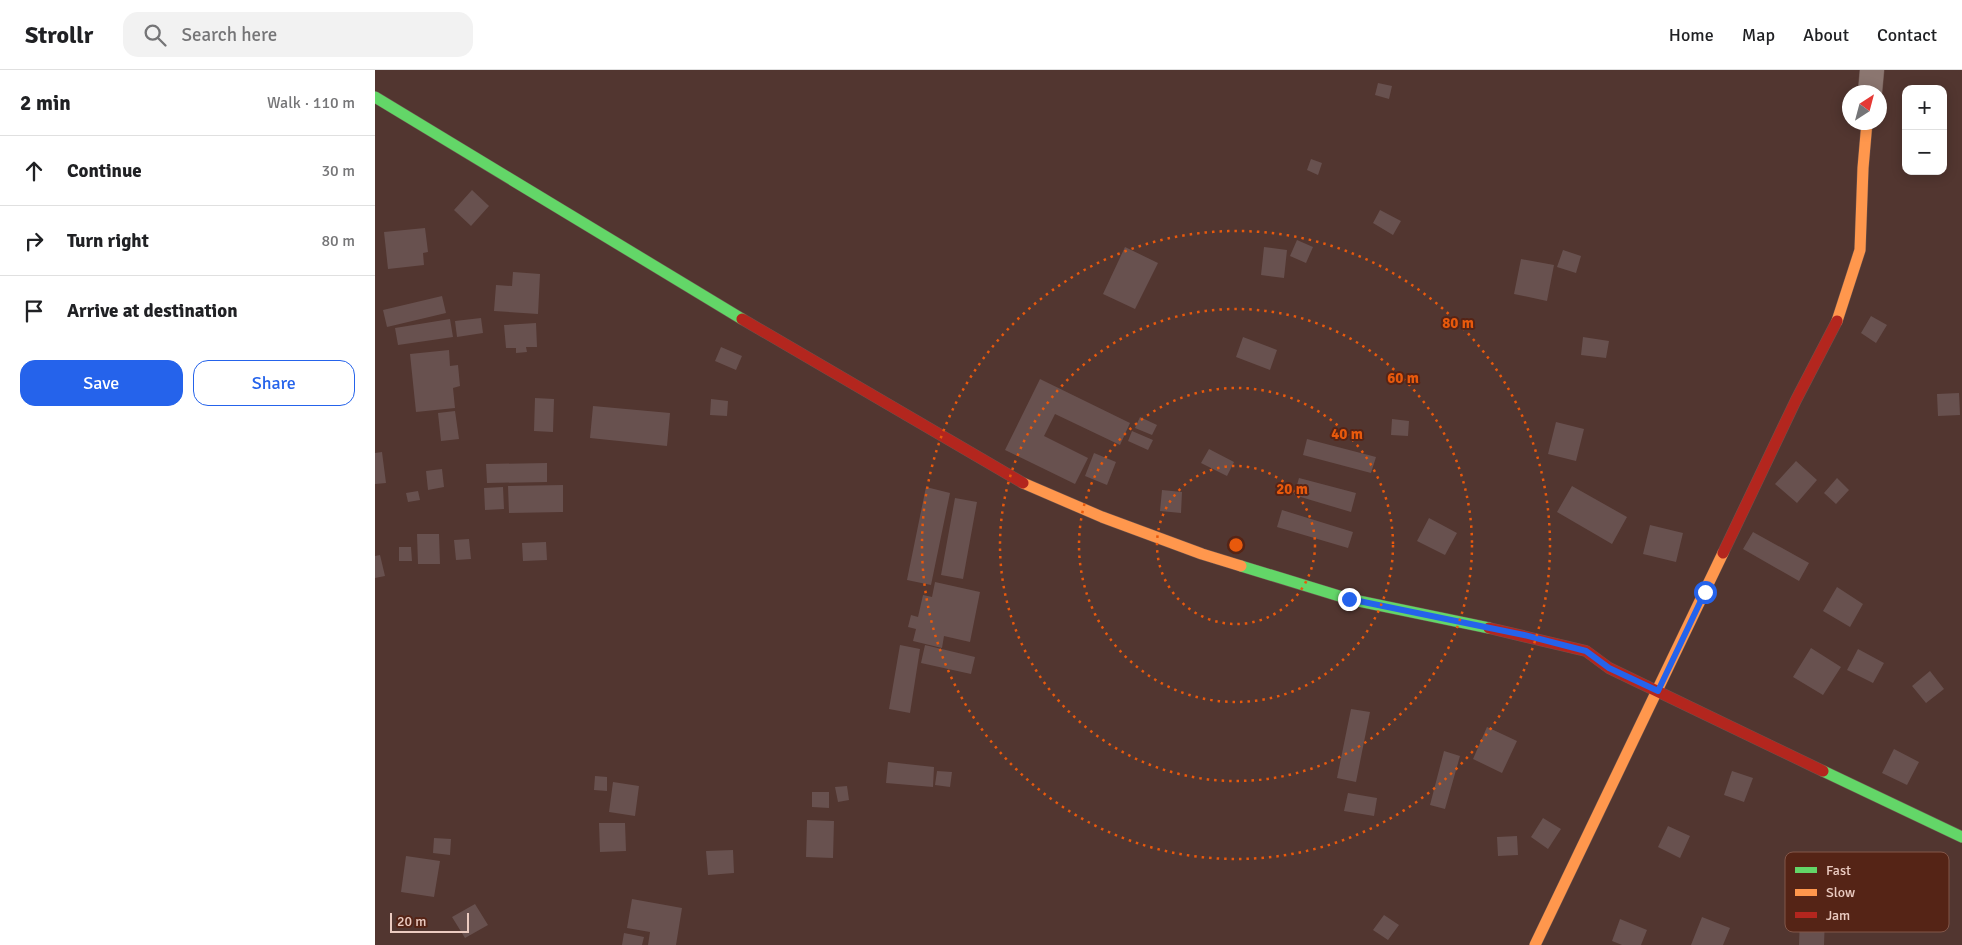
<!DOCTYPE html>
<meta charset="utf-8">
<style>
body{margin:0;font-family:Signika,sans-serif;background:#f2f2f2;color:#202124}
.controls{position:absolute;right:15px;top:15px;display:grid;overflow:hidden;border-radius:10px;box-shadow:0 2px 12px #0003}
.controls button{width:45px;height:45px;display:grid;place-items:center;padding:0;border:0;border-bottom:1px solid #e0e0e0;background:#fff;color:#202124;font:25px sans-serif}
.compass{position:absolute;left:1467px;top:15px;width:45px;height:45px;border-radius:50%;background:#fff;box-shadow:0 2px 12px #0003;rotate:36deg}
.scale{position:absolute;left:15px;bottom:12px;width:79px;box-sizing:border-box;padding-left:5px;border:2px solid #ebcbc1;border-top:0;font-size:14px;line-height:18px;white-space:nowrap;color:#ebcbc1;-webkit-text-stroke:4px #552416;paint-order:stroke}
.stop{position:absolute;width:15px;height:15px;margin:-11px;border:4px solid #2563eb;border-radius:50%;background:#fff}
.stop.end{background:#2563eb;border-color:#fff;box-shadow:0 1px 5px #0008}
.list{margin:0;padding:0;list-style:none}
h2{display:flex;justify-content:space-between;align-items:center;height:65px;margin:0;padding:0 20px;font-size:21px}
h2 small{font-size:16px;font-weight:400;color:#757577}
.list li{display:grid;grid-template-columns:32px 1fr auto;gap:15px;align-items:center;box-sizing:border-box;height:70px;padding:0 20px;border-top:1px solid #e0e0e0}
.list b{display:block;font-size:19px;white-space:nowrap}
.list em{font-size:16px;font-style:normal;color:#757577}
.actions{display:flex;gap:10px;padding:15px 20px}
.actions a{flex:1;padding:11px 0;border:1px solid #2563eb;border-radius:15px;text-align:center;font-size:18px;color:#2563eb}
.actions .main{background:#2563eb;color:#fff}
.icon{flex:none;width:28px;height:28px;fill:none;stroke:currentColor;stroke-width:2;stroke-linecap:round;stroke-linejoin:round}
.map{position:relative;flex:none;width:1587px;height:875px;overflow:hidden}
header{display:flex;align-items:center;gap:30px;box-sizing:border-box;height:70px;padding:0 25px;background:#fff;border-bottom:1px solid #e0e0e0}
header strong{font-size:24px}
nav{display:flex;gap:28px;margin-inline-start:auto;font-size:18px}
.search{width:350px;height:45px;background:#f2f2f2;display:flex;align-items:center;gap:12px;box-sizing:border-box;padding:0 18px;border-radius:15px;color:#757577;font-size:19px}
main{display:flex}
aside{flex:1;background:#fff}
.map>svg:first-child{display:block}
.building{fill:#68514f}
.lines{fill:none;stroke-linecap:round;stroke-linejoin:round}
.street-casing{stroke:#6c534d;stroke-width:25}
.fast-casing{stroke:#6c534d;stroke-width:12}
.slow-casing{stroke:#6c534d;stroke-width:12}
.jam-casing{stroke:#6c534d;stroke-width:12}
.street{stroke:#8b7670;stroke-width:24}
.fast{stroke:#63d668;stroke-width:11}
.slow{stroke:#ff974d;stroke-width:11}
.jam{stroke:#b3261e;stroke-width:11}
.route{stroke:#2563eb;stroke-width:6}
.ring{fill:none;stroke:#e8590c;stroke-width:2.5;stroke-dasharray:2.5 5}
.key{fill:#552416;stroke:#825649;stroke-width:1}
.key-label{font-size:14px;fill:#ebcbc1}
.centre{fill:#e8590c;stroke:#552416;stroke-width:2.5}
.ring-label{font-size:15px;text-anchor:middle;font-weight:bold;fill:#e8590c;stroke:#552416;stroke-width:4;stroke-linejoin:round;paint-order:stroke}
</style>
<header>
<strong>Strollr</strong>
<div class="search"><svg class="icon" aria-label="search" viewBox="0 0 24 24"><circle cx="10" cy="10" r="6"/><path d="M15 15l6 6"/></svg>Search here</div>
<nav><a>Home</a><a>Map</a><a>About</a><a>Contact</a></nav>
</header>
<main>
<aside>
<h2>2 min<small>Walk · 110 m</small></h2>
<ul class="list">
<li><svg class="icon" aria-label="ahead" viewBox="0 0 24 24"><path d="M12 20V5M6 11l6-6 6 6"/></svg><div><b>Continue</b></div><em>30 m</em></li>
<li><svg class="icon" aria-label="right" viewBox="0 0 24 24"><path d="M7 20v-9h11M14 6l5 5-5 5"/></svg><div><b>Turn right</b></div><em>80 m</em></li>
<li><svg class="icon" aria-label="arrive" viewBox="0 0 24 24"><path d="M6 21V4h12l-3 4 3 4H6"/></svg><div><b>Arrive at destination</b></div></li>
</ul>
<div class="actions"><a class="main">Save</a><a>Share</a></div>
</aside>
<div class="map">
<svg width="1587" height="875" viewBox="0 0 1587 875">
<rect width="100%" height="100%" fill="#523630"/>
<path class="building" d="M 1003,13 L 1017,16 L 1014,29 L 1000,25 Z
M 936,89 L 947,93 L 943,105 L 932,100 Z
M 97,120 L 114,136 L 96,156 L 79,140 Z
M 1005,140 L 1026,151 L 1018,165 L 998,153 Z
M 50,158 L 53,182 L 48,183 L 49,195 L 13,199 L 9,162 Z
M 922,170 L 938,177 L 931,193 L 915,186 Z
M 750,177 L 783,193 L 760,239 L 728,224 Z
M 889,177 L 912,180 L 909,208 L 886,205 Z
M 1188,180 L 1206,186 L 1201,203 L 1182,197 Z
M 1146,189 L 1179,195 L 1172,231 L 1139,224 Z
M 138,202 L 165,204 L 163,244 L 119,241 L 121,215 L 137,216 Z
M 67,226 L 71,243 L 12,257 L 8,240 Z
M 1496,246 L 1512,255 L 1501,273 L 1486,263 Z
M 106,248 L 108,263 L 82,267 L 80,251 Z
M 75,249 L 78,267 L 23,275 L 20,258 Z
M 161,253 L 162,277 L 151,277 L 152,282 L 141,283 L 141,278 L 131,278 L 129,255 Z
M 868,267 L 902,280 L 895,300 L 861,287 Z
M 1208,267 L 1234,271 L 1231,288 L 1206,285 Z
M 346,277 L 367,286 L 361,300 L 340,291 Z
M 74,280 L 75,296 L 83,295 L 85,316 L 78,318 L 80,338 L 41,342 L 35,284 Z
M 665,309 L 755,353 L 745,375 L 680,344 L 669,366 L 713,388 L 700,414 L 630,380 Z
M 1584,323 L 1585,345 L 1563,346 L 1562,324 Z
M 160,328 L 179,329 L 178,362 L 159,361 Z
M 336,329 L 353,331 L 352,346 L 335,345 Z
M 218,336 L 295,343 L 292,376 L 215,368 Z
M 80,341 L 84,369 L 66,371 L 63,343 Z
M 765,347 L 782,355 L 777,365 L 760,358 Z
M 1017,349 L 1034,351 L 1033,366 L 1016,365 Z
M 1181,352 L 1209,359 L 1201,391 L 1173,384 Z
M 757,361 L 778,370 L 773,380 L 753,371 Z
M 932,369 L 1001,387 L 996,403 L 928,385 Z
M 834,379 L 859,392 L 852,406 L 826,393 Z
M 7,382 L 11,413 L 0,414 L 0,383 Z
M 719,383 L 741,392 L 732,415 L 710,406 Z
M 1421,391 L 1442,410 L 1422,433 L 1400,414 Z
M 172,393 L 172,412 L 112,413 L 111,394 Z
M 67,399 L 69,417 L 53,420 L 51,401 Z
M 924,408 L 981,423 L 976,442 L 919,425 Z
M 1462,408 L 1474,420 L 1461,434 L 1449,423 Z
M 188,415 L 188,442 L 134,443 L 133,416 Z
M 1197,416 L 1252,447 L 1237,474 L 1182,442 Z
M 128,417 L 129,439 L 110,440 L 109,418 Z
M 551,417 L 575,423 L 556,515 L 532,510 Z
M 787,420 L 807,422 L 806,443 L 785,441 Z
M 43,421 L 45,430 L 33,432 L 31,423 Z
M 580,428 L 602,432 L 588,509 L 566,505 Z
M 907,440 L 978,462 L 973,478 L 902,457 Z
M 1054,448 L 1082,463 L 1070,485 L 1042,471 Z
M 1275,455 L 1308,463 L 1301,492 L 1268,484 Z
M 1378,462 L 1434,493 L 1424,511 L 1368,479 Z
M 42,464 L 64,464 L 65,494 L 43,494 Z
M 94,469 L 96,489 L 81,490 L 79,470 Z
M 171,472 L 172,490 L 148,491 L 147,473 Z
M 24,477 L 36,477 L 37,491 L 24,491 Z
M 5,485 L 10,506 L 0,508 L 0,486 Z
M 560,512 L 605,522 L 595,572 L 569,566 L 567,578 L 538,571 L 541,559 L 533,557 L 536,545 L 543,547 L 548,525 L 557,527 Z
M 1462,517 L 1488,534 L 1475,557 L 1448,541 Z
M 525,575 L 545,579 L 535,643 L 514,639 Z
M 550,575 L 600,587 L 596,604 L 546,593 Z
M 1436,578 L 1466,597 L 1448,625 L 1418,607 Z
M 1483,579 L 1509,593 L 1498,613 L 1472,600 Z
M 1555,601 L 1569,619 L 1551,633 L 1537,616 Z
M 976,639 L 995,642 L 981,712 L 962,708 Z
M 1112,657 L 1142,671 L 1127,703 L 1098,689 Z
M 1519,679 L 1544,692 L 1532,715 L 1507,703 Z
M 1069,681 L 1085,686 L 1070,739 L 1055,735 Z
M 513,692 L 559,697 L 558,717 L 511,713 Z
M 562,701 L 577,702 L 575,717 L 560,715 Z
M 1357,701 L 1378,708 L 1369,732 L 1349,725 Z
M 220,706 L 232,707 L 232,721 L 219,720 Z
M 238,712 L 264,716 L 260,746 L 234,742 Z
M 472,716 L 474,730 L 463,732 L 460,717 Z
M 437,722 L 454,722 L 454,738 L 437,737 Z
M 973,723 L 1002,728 L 999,746 L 969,741 Z
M 1168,748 L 1186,759 L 1173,779 L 1156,767 Z
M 432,750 L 459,751 L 458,788 L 431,787 Z
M 224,753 L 250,753 L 251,781 L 225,782 Z
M 1293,756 L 1315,766 L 1305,788 L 1283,777 Z
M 1142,766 L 1143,785 L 1123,786 L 1122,767 Z
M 59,768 L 76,769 L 75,785 L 58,783 Z
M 358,780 L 359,803 L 333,805 L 331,781 Z
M 31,786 L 65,791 L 59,827 L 26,822 Z
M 257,829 L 307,838 L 301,875 L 273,875 L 275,862 L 252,858 Z
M 100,834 L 113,855 L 90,868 L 77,847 Z
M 1009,845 L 1024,855 L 1013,870 L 998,860 Z
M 1425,846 L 1450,847 L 1449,875 L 1424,875 Z
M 1327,847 L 1355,858 L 1348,875 L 1316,875 Z
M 1245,849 L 1272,860 L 1266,875 L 1247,875 L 1237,871 Z
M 249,863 L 269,867 L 267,875 L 247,875 Z"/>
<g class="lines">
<g class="street-casing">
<path id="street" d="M 1495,22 L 1497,0"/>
</g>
<g class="fast-casing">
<path id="fast" d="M 0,27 L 367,249
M 866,496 L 974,529 L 1114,558
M 1448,701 L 1587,767"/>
</g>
<g class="slow-casing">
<path id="slow" d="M 1462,251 L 1485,180 L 1488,98 L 1492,52
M 648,413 L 727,447 L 827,484 L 866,496
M 1160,875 L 1348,483"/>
</g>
<g class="jam-casing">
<path id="jam" d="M 367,249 L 648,413
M 1348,483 L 1421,330 L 1462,251
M 1114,558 L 1211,581 L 1234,598 L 1448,701"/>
</g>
<use href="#street" class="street"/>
<use href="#fast" class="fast"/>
<use href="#slow" class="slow"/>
<use href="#jam" class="jam"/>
</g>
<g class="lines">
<path class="route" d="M 974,529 L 1149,565 L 1211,581 L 1234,598 L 1283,621 L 1330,522"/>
</g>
<g class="ring">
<circle cx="861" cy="475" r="79"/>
<circle cx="861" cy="475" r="157"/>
<circle cx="861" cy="475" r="236"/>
<circle cx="861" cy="475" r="314"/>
</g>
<rect x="1410" y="782" width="164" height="80" rx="8" class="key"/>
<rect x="1420" y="797" width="22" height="6" fill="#63d668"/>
<rect x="1420" y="819" width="22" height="7" fill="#ff974d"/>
<rect x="1420" y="842" width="22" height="6" fill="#b3261e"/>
<g class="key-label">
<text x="1451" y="805">Fast</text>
<text x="1451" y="827">Slow</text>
<text x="1451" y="850">Jam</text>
</g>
<circle cx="861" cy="475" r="8" class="centre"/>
<g class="ring-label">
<text x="1083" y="258">80 m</text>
<text x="1028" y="313">60 m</text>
<text x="972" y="369">40 m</text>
<text x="917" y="424">20 m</text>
</g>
</svg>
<div class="controls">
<button>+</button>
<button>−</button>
</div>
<svg class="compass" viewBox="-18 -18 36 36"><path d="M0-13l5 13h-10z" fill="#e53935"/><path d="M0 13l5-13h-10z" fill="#757577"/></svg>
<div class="scale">20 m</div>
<div class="stop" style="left:1330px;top:522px"></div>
<div class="stop end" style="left:974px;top:529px"></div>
</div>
</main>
